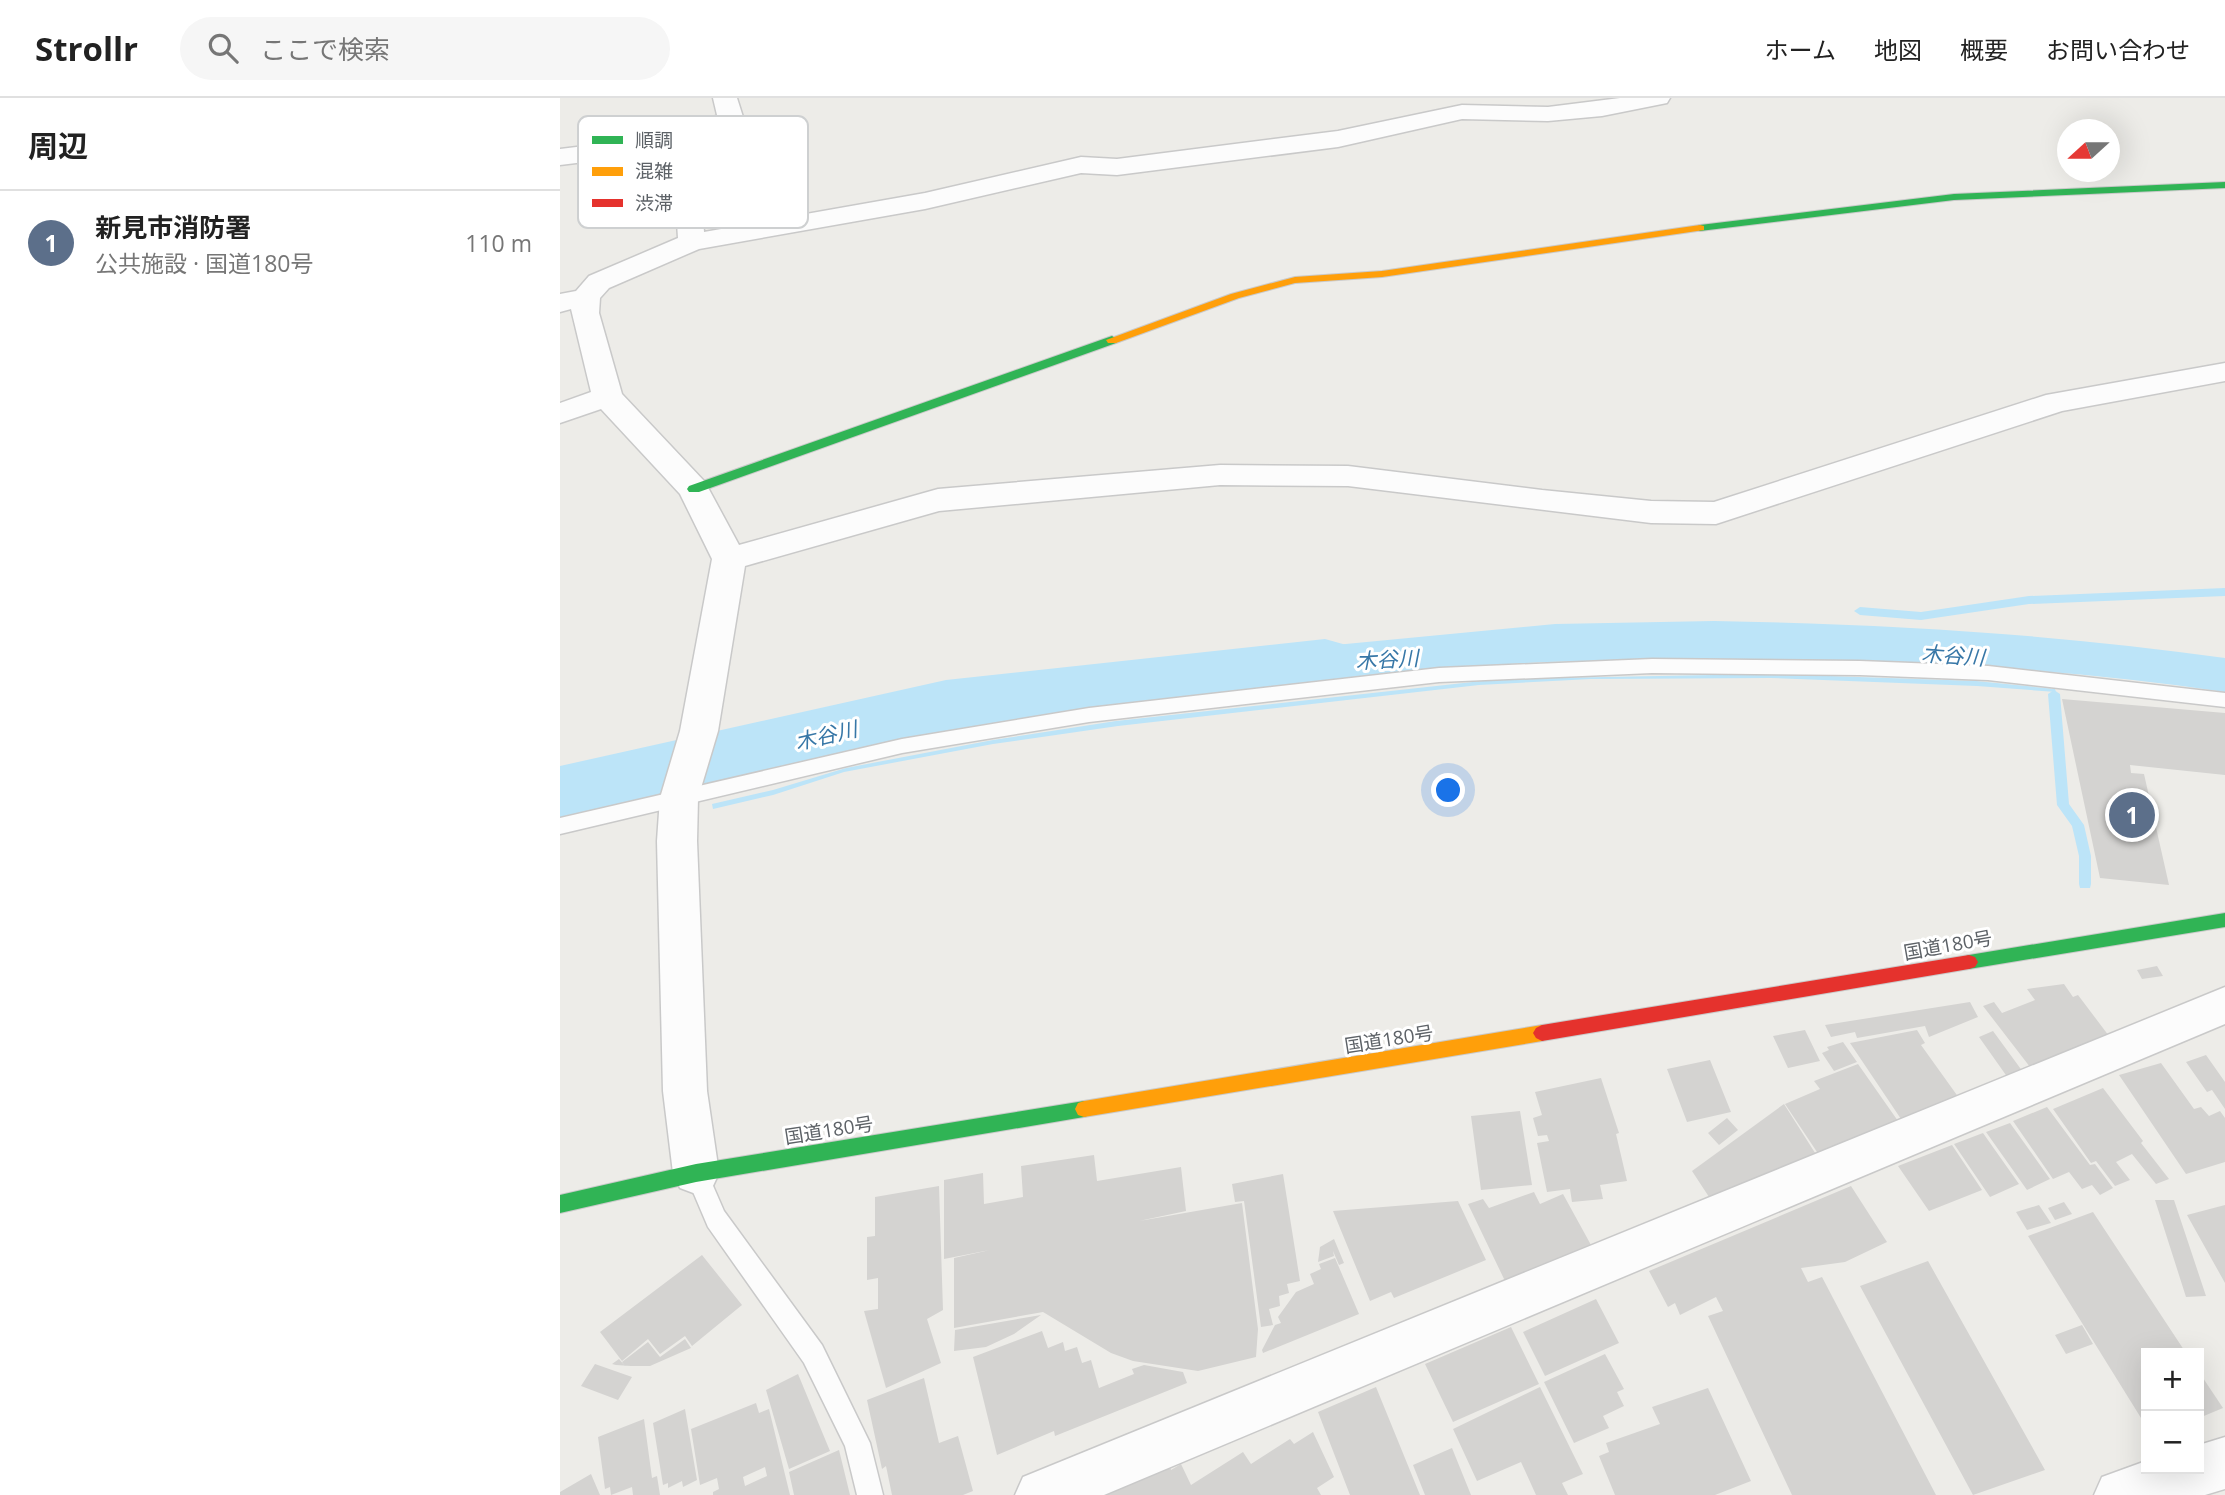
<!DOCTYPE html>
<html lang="ja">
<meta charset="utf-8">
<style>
body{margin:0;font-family:"Open Sans","Noto Sans JP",sans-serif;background:#f6f6f6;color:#222}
.controls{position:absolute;right:21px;bottom:21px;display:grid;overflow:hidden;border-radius:0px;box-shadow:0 7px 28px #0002}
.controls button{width:63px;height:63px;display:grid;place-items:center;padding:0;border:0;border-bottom:2px solid #e0e0e0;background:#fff;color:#222;font:35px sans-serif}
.compass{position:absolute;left:1497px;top:21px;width:63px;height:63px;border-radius:50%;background:#fff;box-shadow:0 7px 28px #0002;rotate:249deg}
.you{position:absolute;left:889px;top:693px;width:24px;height:24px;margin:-18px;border:5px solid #fff;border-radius:50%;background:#1a73e8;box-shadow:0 0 0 10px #1a73e833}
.badge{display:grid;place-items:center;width:46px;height:46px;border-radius:50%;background:#8f9294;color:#fff;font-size:23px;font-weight:700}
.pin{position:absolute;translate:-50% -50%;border:4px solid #fff;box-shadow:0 2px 7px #0006}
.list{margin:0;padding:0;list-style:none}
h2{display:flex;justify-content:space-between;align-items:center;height:91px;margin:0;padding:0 28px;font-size:30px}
h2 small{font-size:23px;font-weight:400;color:#767676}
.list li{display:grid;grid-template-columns:46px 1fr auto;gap:21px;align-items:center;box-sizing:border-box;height:105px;padding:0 28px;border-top:2px solid #e0e0e0}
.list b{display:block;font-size:26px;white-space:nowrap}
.list p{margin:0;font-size:23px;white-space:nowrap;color:#767676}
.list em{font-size:23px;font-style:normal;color:#767676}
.icon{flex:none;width:38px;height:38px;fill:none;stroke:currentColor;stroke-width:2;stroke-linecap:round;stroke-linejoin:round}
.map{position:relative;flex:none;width:1665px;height:1397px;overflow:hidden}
header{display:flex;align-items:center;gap:42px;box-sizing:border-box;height:98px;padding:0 35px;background:#fff;border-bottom:2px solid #e0e0e0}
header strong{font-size:33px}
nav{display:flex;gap:38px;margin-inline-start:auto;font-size:24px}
.search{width:490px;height:63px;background:#f6f6f6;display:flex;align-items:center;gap:18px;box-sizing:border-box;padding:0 24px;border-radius:38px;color:#767676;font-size:26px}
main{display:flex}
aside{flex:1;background:#fff}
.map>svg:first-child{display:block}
.water{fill:#bce4f8}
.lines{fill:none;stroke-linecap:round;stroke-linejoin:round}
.stream{fill:#bce4f8;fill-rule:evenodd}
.river{fill:#bce4f8;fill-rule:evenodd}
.building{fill:#d4d3d1;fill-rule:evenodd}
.lane-casing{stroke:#c9c9c9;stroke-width:3}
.street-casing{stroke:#c9c9c9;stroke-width:3}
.fast-casing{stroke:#cacaca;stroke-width:2}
.slow-casing{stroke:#cacaca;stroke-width:2}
.jam-casing{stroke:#cacaca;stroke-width:2}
.lane{fill:#fcfcfc;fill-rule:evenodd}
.street{fill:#fcfcfc;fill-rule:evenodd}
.fast{fill:#30b455;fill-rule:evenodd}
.slow{fill:#ff9f0a;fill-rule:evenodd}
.jam{fill:#e5322d;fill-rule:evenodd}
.labels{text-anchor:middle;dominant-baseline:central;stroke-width:6;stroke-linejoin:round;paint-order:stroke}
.street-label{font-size:19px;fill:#5d6267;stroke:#fff}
.water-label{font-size:21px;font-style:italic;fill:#3777a7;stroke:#fff}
.key{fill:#fff;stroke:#ced0d1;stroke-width:2}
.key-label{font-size:19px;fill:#5d6267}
</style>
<header>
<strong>Strollr</strong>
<div class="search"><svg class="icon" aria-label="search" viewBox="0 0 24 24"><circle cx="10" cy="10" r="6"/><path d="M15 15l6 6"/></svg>ここで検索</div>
<nav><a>ホーム</a><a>地図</a><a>概要</a><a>お問い合わせ</a></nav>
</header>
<main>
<aside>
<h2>周辺<small></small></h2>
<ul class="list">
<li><span class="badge" style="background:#5c6f8a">1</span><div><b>新見市消防署</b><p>公共施設 · 国道180号</p></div><em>110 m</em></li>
</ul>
</aside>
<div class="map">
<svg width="1665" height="1397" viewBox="0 0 1665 1397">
<rect width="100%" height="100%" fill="#edece8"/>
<path class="water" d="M 1154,523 C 1324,526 1496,536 1665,560 L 1665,594 C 1485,567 1302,561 1121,563 C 1070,564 1018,562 967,565 C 865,570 764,584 662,596 L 661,558 L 995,526 Z
M 1208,576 L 1416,583 L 1495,591 L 1496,594 L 1417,588 L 1211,580 L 1031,581 L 919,587 L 558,628 L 433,646 L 284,674 L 213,697 L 153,711 L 152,706 L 213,692 L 286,670 L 433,642 L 556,623 L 940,581 Z"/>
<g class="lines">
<path class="stream" d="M 1665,490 L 1665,498 L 1469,506 L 1361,522 L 1300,517 L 1294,513 L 1300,509 L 1361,514 L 1469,498 Z
M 1494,592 L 1500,596 L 1509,706 L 1524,727 L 1531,758 L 1531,786 L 1530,790 L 1520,790 L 1519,786 L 1519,758 L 1512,728 L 1497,707 L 1488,596 Z"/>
<path class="river" d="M 765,541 L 790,548 L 800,566 L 790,584 L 765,591 L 386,636 L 0,726 L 0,668 L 386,582 Z"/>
</g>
<path class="building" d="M 1502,601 L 1665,615 L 1665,677 L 1570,667 L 1571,675 L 1584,676 L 1609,787 L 1540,780 Z
M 1597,868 L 1603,878 L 1582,881 L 1577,872 Z
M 1504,886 L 1513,899 L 1518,897 L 1549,938 L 1470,969 L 1423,908 L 1434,904 L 1442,915 L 1475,902 L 1467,891 Z
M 1410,904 L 1418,919 L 1369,939 L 1365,928 L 1297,940 L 1295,934 L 1271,939 L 1265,927 Z
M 1245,932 L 1260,963 L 1228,970 L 1213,938 Z
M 1357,932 L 1365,945 L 1361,947 L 1399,1000 L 1343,1024 L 1290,945 Z
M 1433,933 L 1463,974 L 1448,980 L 1419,939 Z
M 1283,944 L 1297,964 L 1274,973 L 1262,955 L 1269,952 L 1267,949 Z
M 1646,957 L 1665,984 L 1665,1011 L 1652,992 L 1647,994 L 1626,964 Z
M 1150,962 L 1171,1014 L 1127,1024 L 1107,971 Z
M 1601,965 L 1634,1011 L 1641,1009 L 1649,1018 L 1660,1013 L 1665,1020 L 1665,1064 L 1626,1076 L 1559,977 Z
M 1298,966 L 1338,1023 L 1259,1057 L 1225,1006 L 1260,991 L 1254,983 Z
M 1041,980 L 1059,1035 L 1056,1036 L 1067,1083 L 1040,1087 L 1043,1101 L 1012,1104 L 1010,1091 L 987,1094 L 977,1045 L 989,1043 L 987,1037 L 978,1038 L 973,1020 L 982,1017 L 975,994 Z
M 1543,990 L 1583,1043 L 1581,1045 L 1609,1081 L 1596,1086 L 1572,1056 L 1556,1064 L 1570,1082 L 1555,1088 L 1536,1063 L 1531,1065 L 1493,1011 Z
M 1224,1006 L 1257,1058 L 1151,1102 L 1132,1073 Z
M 1487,1009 L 1530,1067 L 1535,1066 L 1553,1090 L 1540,1097 L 1532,1087 L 1522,1091 L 1509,1074 L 1493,1081 L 1453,1023 Z
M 960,1013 L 972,1087 L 921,1092 L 911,1018 Z
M 1167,1020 L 1178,1032 L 1159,1047 L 1148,1035 Z
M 1450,1025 L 1490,1081 L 1467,1092 L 1426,1034 Z
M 1423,1035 L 1459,1086 L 1430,1099 L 1394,1046 Z
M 1392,1047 L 1422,1092 L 1369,1113 L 1338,1068 Z
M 534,1057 L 537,1083 L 621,1069 L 626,1113 L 579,1123 L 682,1105 L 698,1231 L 696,1259 L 638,1273 L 573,1263 L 551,1255 L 483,1214 L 394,1230 L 394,1160 L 430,1152 L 384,1161 L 384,1082 L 423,1075 L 424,1106 L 463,1099 L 461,1068 Z
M 723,1076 L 740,1183 L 727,1186 L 729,1195 L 719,1198 L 720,1208 L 709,1211 L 713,1227 L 701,1229 L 684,1103 L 675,1104 L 672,1086 Z
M 379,1088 L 383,1212 L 367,1221 L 381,1265 L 326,1290 L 304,1213 L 318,1211 L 318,1180 L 307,1182 L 307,1139 L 315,1138 L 315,1099 Z
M 1291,1088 L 1327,1144 L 1285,1164 L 1241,1170 L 1248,1184 L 1262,1179 L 1376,1397 L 1232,1397 L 1148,1218 L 1163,1213 L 1156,1199 L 1120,1217 L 1115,1205 L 1108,1209 L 1089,1173 Z
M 974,1094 L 980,1106 L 1003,1096 L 1031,1147 L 945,1183 L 908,1106 L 923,1101 L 929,1110 Z
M 1595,1102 L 1614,1102 L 1646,1198 L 1626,1199 Z
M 898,1103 L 926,1162 L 834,1200 L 831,1194 L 810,1203 L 773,1113 Z
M 1504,1104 L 1512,1116 L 1495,1122 L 1488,1110 Z
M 1479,1107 L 1491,1125 L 1467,1132 L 1456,1114 Z
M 1665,1107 L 1665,1185 L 1627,1117 Z
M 1533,1114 L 1626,1255 L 1586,1255 L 1586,1328 L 1468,1138 Z
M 774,1141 L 784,1165 L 779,1167 L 773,1153 L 774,1158 L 758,1164 L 760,1149 Z
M 142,1157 L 182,1207 L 132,1248 L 125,1238 L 100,1256 L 88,1241 L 62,1263 L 40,1234 Z
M 775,1160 L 799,1216 L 703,1255 L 702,1252 L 715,1227 L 721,1225 L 718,1219 L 736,1194 L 754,1186 L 750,1176 L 761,1171 L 759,1166 Z
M 1368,1163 L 1485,1372 L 1413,1397 L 1300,1188 Z
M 1036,1201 L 1059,1245 L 985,1278 L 963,1234 Z
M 481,1217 L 454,1236 L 426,1249 L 394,1253 L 395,1232 Z
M 1522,1227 L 1533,1246 L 1506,1256 L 1495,1237 Z
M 951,1229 L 979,1286 L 893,1324 L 865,1266 Z
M 482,1233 L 488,1250 L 503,1244 L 505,1253 L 517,1249 L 522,1265 L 531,1262 L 539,1290 L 574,1276 L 572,1271 L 584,1267 L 623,1274 L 627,1285 L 495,1338 L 494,1333 L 437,1357 L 413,1259 Z
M 125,1241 L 131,1250 L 90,1268 L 71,1268 L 56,1267 L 52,1266 L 59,1261 L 65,1268 L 62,1264 L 88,1244 L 100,1259 Z
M 1045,1256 L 1064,1291 L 1057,1294 L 1064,1308 L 1043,1318 L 1049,1330 L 1014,1345 L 984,1284 Z
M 35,1266 L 72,1279 L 58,1302 L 21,1288 Z
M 1639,1274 L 1663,1310 L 1639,1320 Z
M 238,1276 L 270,1353 L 229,1371 L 206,1292 Z
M 364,1280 L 379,1345 L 398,1338 L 413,1393 L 403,1397 L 332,1397 L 326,1368 L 322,1371 L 307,1302 Z
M 816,1289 L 860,1397 L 790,1397 L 758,1314 Z
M 980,1289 L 1023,1376 L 1002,1385 L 1008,1397 L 976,1397 L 961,1364 L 917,1383 L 893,1331 Z
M 1148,1290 L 1191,1383 L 1155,1397 L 1055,1397 L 1039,1358 L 1049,1354 L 1046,1345 L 1100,1326 L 1092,1309 Z
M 196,1305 L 199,1315 L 209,1311 L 230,1397 L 153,1397 L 153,1394 L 159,1391 L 157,1380 L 140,1387 L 131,1331 ZM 205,1369 L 207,1378 L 185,1388 L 183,1379 Z
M 125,1311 L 137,1382 L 123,1389 L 122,1383 L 108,1390 L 108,1385 L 103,1387 L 93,1325 Z
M 84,1321 L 92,1380 L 97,1378 L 100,1397 L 73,1397 L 72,1389 L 51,1397 L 50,1389 L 45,1391 L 38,1339 Z
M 753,1334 L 774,1379 L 757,1390 L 761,1397 L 542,1397 L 610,1368 L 611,1372 L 621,1366 L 631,1387 L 683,1354 L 691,1366 L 730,1341 L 734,1346 Z
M 892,1350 L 911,1397 L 865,1397 L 853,1367 Z
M 279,1352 L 290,1397 L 234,1397 L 229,1374 Z
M 31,1376 L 40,1397 L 0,1397 L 0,1394 Z"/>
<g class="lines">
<g class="lane-casing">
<path id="lane" d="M 1092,561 L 1300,563 L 1428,568 L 1665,595 L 1665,609 L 1428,582 L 1300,577 L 1092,575 L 879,584 L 529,624 L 342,655 L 0,736 L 0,720 L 342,641 L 529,610 L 879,570 Z
M 136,1064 L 144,1067 L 164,1113 L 262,1247 L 310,1345 L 323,1397 L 297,1397 L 285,1348 L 244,1265 L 148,1129 L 125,1075 L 128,1067 Z"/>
</g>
<g class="street-casing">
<path id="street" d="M 153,0 L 177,0 L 183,19 L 149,45 L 141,93 L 144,134 L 365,95 L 521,59 L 557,61 L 778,33 L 902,7 L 988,9 L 1060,0 L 1110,0 L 1107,5 L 1042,18 L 988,23 L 902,21 L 778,49 L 557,77 L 521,75 L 365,111 L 139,151 L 49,190 L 40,200 L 39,215 L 62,296 L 145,384 L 179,447 L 378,391 L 660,367 L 788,368 L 982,392 L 1091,403 L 1154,404 L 1486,297 L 1665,265 L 1665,283 L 1502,313 L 1156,426 L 1091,425 L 788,388 L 660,387 L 379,413 L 185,468 L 158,633 L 138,700 L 137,743 L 147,993 L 159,1075 L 152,1090 L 136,1096 L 120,1090 L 113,1075 L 103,993 L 97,743 L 100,700 L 120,633 L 152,461 L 120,396 L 41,311 L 0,325 L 0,305 L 31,294 L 11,211 L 0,214 L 0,196 L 16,193 L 29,178 L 118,140 L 115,93 L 122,52 L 0,67 L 0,51 L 130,35 L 157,17 Z
M 1665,889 L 1665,926 L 544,1397 L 455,1397 L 463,1379 Z
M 1665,1339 L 1665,1391 L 1645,1397 L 1534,1397 L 1542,1379 L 1586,1363 L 1586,1371 L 1639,1371 L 1639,1347 Z"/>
</g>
<g class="fast-casing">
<path id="fast" d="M 1665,84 L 1665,90 L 1394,102 L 1140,133 L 1134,130 L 1140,127 L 1394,96 Z
M 552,238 L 558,242 L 556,245 L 139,394 L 129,394 L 127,391 L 129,388 Z
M 1665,815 L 1665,829 L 1409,871 L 1403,869 L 1400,864 L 1403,859 L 1409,857 Z
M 524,1003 L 530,1005 L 533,1011 L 530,1017 L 524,1019 L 136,1084 L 0,1115 L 0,1097 L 136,1066 Z"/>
</g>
<g class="slow-casing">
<path id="slow" d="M 1140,127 L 1144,128 L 1144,132 L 822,179 L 735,185 L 679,200 L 556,245 L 548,245 L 546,242 L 671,196 L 735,179 L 822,173 Z
M 982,927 L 988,930 L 991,935 L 988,940 L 982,943 L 524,1019 L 518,1017 L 515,1011 L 518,1005 L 524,1003 Z"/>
</g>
<g class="jam-casing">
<path id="jam" d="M 1409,857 L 1415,859 L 1418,864 L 1415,869 L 1409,871 L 982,943 L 976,940 L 973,935 L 976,930 L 982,927 Z"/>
</g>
<use href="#lane" class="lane"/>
<use href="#street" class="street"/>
<use href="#fast" class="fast"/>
<use href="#slow" class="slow"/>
<use href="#jam" class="jam"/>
</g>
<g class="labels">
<g class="street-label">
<text transform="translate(1388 847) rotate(-10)">国道180号</text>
<text transform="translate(829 941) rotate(-9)">国道180号</text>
<text transform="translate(269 1032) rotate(-9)">国道180号</text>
</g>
<g class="water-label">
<text transform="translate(1393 557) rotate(4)">木谷川</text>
<text transform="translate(827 561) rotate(-3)">木谷川</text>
<text transform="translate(266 637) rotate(-13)">木谷川</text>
</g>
</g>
<rect x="18" y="18" width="230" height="112" rx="10" class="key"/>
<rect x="32" y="38" width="31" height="8" fill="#30b455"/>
<rect x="32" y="69" width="31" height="9" fill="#ff9f0a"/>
<rect x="32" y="101" width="31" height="8" fill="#e5322d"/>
<g class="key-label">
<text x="75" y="49">順調</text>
<text x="75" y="80">混雑</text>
<text x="75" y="112">渋滞</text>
</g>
</svg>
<div class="controls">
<button>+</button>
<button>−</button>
</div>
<svg class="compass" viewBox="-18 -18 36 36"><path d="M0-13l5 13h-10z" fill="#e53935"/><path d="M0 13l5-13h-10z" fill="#767676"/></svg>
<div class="you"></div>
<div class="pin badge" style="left:1572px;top:717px;background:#5c6f8a">1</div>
</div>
</main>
